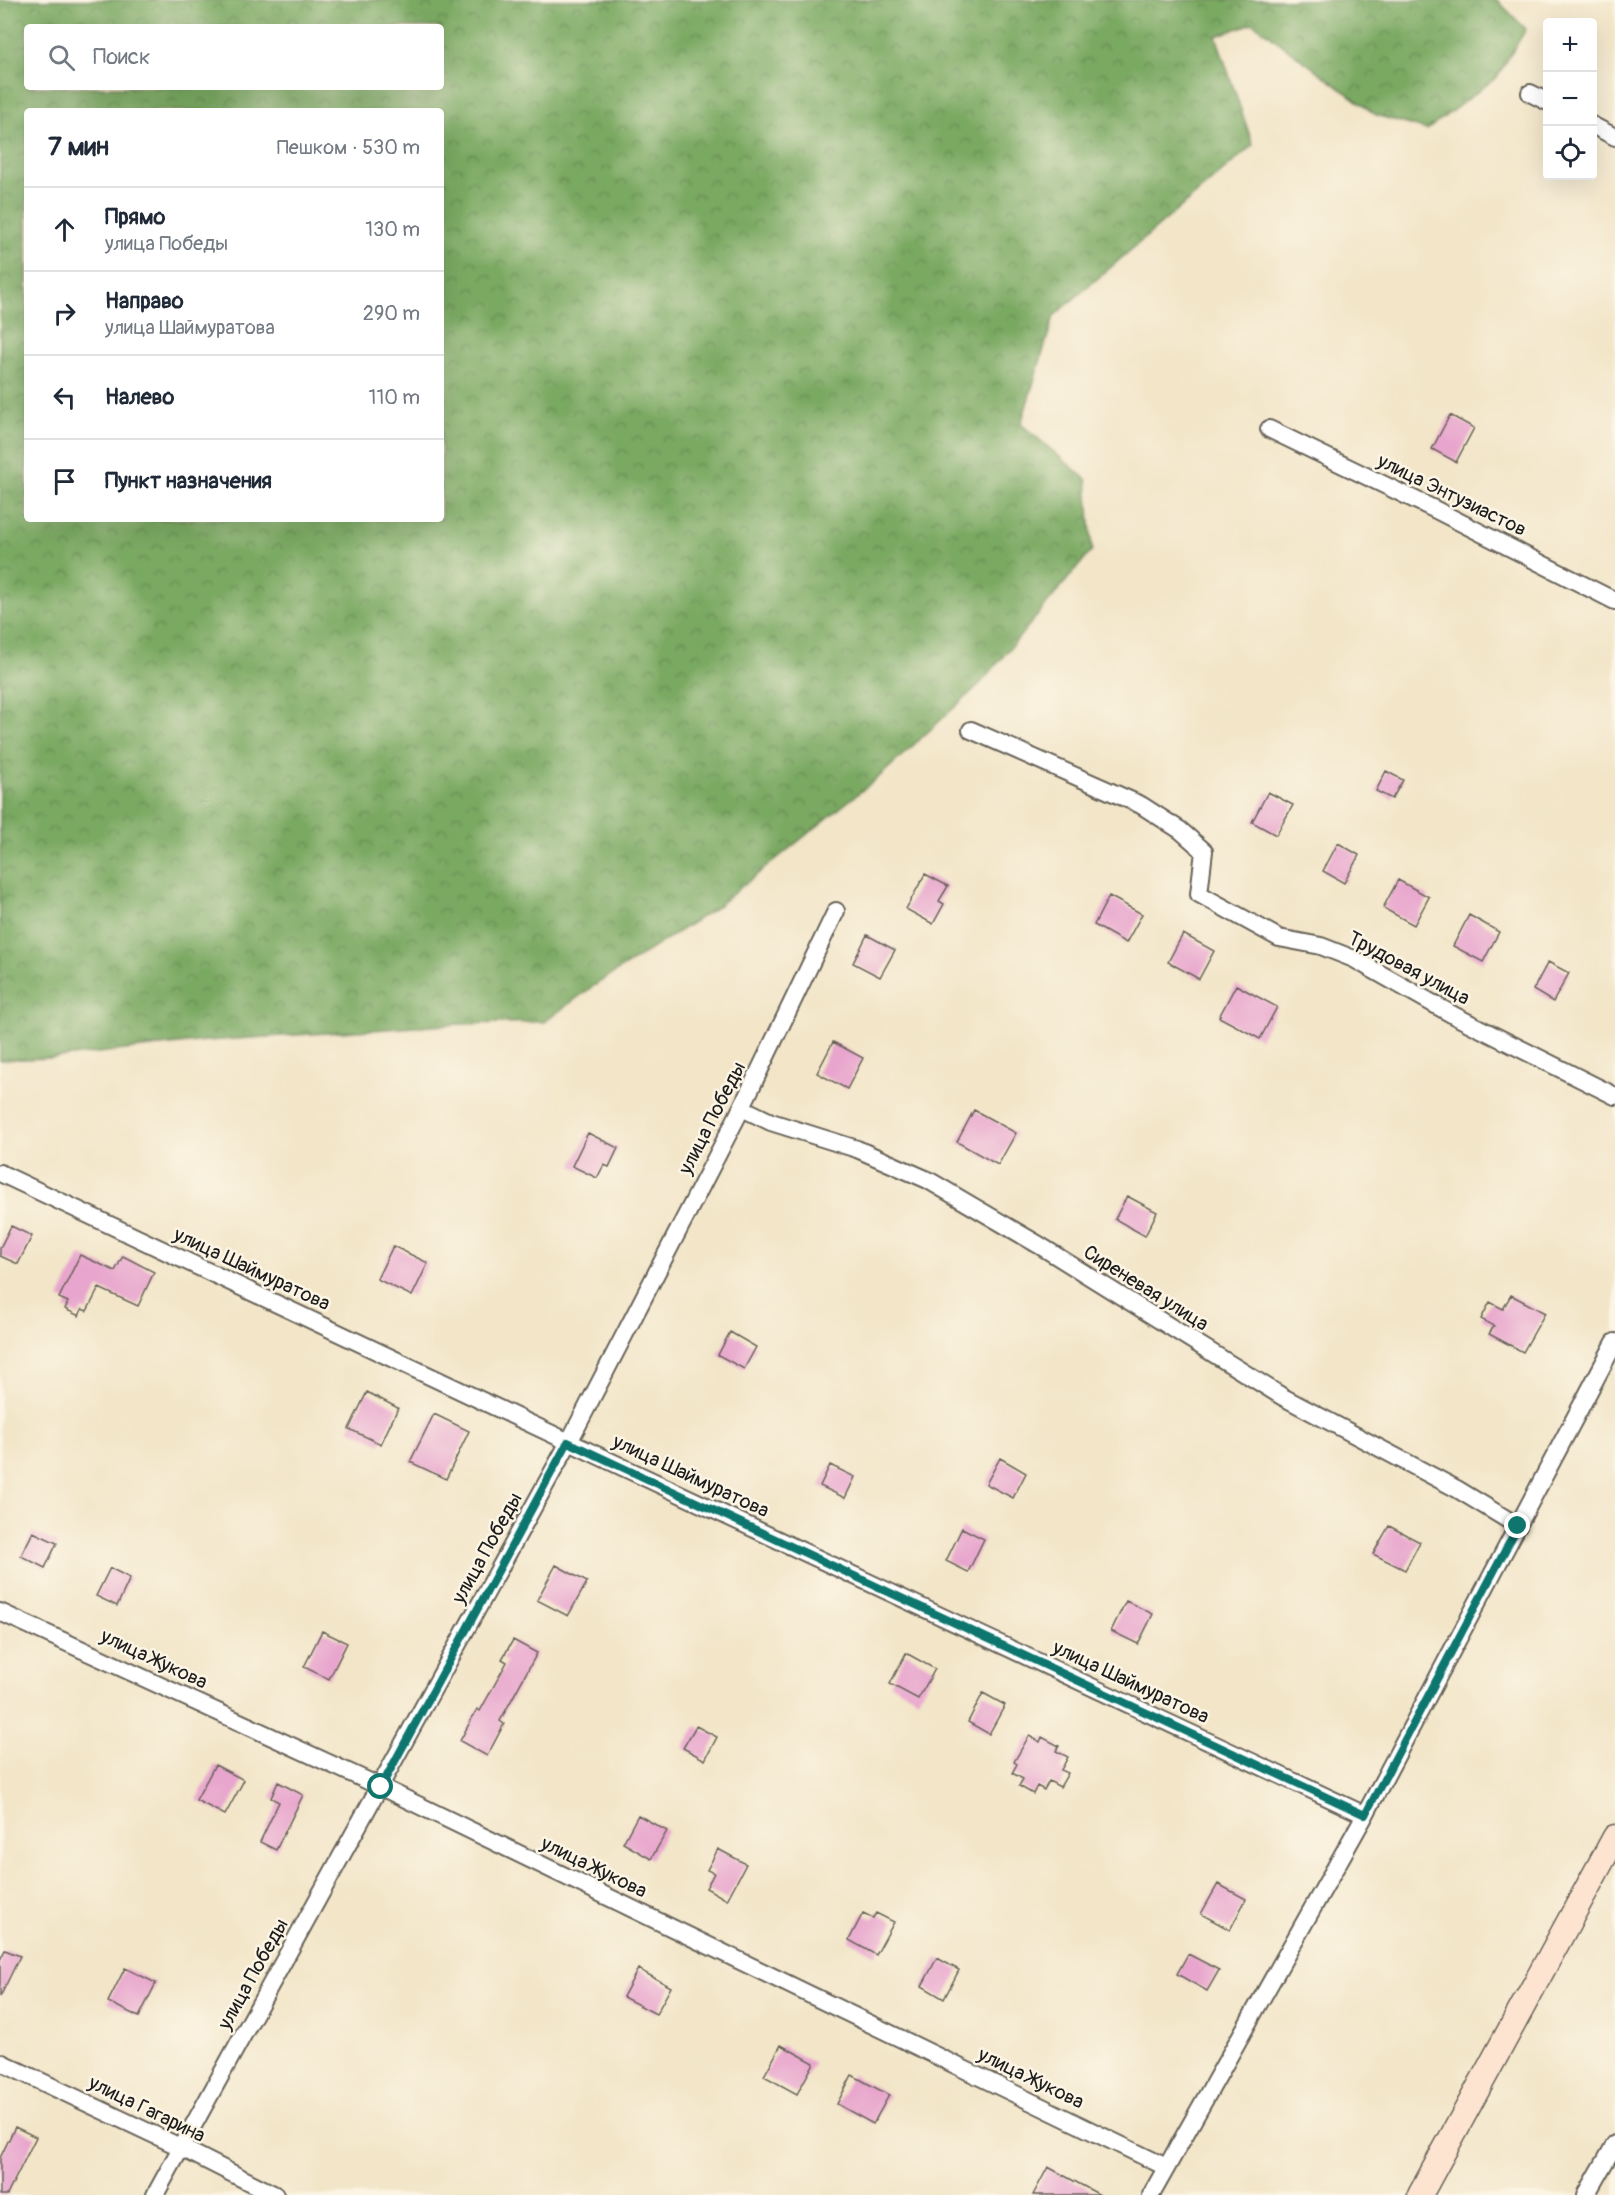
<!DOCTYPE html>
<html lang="ru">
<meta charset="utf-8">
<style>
body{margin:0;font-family:Pangolin,sans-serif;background:#f2f2f3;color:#1f2937}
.controls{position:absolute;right:18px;top:18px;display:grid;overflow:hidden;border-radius:6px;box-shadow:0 6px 24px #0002}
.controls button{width:54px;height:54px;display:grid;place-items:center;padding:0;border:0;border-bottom:2px solid #e0e1e3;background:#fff;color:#1f2937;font:30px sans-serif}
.stop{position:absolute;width:18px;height:18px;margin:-14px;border:4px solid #0f766e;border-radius:50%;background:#fff}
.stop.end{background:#0f766e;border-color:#fff;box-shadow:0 2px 6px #0008}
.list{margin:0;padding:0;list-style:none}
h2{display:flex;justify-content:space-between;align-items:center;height:78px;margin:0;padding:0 24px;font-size:26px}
h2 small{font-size:20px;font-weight:400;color:#747a83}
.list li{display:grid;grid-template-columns:39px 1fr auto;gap:18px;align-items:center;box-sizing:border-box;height:84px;padding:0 24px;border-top:2px solid #e0e1e3}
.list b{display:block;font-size:22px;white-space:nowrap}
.list p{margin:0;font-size:20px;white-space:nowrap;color:#747a83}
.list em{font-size:20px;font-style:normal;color:#747a83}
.icon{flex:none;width:33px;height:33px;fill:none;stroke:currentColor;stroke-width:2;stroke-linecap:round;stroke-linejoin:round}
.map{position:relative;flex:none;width:1615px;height:2195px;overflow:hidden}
.search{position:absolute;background:#fff;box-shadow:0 6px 24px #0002;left:24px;top:24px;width:420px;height:66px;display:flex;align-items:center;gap:15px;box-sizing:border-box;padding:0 21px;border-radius:6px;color:#747a83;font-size:22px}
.panel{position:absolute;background:#fff;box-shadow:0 6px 24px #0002;left:24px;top:108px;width:420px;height:414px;border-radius:6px}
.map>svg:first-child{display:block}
.forest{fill:url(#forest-crowns);stroke:#4b623f;stroke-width:1.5;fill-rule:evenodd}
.building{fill:#e8a5cd}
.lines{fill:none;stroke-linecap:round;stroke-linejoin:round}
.minor-casing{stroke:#676258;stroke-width:20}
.secondary-casing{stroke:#676258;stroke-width:27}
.minor{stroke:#fff;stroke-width:16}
.secondary{stroke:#fde4d1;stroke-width:24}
.route{stroke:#0f766e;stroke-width:8}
.labels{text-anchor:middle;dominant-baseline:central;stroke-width:5;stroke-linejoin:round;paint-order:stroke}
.street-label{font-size:20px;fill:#1c1c1c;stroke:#fcf5e5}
</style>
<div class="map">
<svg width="1615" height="2195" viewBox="0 0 1615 2195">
<defs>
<pattern id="forest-crowns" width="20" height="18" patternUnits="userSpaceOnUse" patternTransform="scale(1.5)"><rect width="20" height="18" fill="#7aa962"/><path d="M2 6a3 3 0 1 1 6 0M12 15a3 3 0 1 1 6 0" fill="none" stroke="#638950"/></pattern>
</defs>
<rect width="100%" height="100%" fill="#fcf5e5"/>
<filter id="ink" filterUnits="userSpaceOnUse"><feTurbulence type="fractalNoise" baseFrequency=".0167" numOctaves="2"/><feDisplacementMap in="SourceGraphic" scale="12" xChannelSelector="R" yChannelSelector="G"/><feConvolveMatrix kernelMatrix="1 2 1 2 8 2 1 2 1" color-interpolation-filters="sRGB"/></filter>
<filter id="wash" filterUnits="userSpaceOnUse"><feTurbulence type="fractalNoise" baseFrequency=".008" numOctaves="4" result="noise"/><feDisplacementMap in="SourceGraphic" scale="24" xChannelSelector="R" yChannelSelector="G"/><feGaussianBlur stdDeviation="1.35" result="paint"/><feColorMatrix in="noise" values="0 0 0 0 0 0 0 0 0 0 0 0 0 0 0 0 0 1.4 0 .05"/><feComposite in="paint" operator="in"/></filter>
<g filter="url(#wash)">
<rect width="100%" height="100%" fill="#f2e5c8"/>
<path class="forest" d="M 0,0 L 1497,0 L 1526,29 L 1497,77 L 1427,130 L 1376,115 L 1253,23 L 1216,36 L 1253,145 L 1054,316 L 1021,424 L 1087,480 L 1092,550 L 981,683 L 880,776 L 714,909 L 595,985 L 544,1022 L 461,1024 L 206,1041 L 52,1058 L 0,1060 ZM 27,27 L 441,27 L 441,87 L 27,87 ZM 27,111 L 441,111 L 441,519 L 27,519 Z"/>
<g id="blocks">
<path class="building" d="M 1450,415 L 1474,428 L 1456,462 L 1432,449 Z
M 1386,771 L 1403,780 L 1392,799 L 1376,791 Z
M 1268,792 L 1293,805 L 1276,835 L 1252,822 Z
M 1338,843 L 1359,855 L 1344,883 L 1323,871 Z
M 925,874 L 948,886 L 939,901 L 944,904 L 933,924 L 906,909 Z
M 1398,880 L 1429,897 L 1414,925 L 1383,908 Z
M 1109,896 L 1142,914 L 1126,943 L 1094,925 Z
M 1469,915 L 1499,932 L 1483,962 L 1453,946 Z
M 1183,934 L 1214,951 L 1199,979 L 1168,962 Z
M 867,935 L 895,950 L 880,977 L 853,963 Z
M 1548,962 L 1569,973 L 1553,1002 L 1533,990 Z
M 1236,985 L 1277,1007 L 1260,1039 L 1219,1017 Z
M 833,1042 L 863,1058 L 847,1089 L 817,1073 Z
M 974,1110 L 1016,1133 L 998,1165 L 957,1142 Z
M 588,1133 L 618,1148 L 609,1167 L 604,1165 L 597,1178 L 572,1166 Z
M 1127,1196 L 1157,1212 L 1145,1236 L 1115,1219 Z
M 11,1226 L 32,1236 L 18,1264 L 0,1256 L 0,1248 Z
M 393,1246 L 428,1263 L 412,1296 L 377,1279 Z
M 80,1255 L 115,1271 L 123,1256 L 154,1272 L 138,1306 L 99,1288 L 87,1311 L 82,1309 L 79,1316 L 65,1309 L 68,1302 L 59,1298 Z
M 1511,1295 L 1545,1313 L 1523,1352 L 1489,1334 L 1494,1326 L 1481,1319 L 1490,1302 L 1503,1309 Z
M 730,1332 L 756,1347 L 744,1369 L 718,1355 Z
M 367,1392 L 398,1408 L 381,1444 L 349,1429 Z
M 434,1414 L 469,1431 L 446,1479 L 410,1462 Z
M 1000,1458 L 1026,1473 L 1013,1498 L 986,1484 Z
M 830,1465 L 855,1477 L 845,1498 L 820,1486 Z
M 1389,1526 L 1420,1542 L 1405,1570 L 1373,1554 Z
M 962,1528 L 984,1539 L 968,1572 L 946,1561 Z
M 33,1532 L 57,1543 L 45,1568 L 21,1556 Z
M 556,1565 L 587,1582 L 568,1616 L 537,1600 Z
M 110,1568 L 130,1578 L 117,1606 L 96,1596 Z
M 1126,1601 L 1153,1614 L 1138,1644 L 1111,1631 Z
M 322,1631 L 347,1643 L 329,1679 L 304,1667 Z
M 513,1640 L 537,1653 L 500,1721 L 504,1724 L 487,1756 L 460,1741 L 477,1709 L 480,1711 L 507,1662 L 502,1659 Z
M 906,1653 L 935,1669 L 918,1699 L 890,1684 Z
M 983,1693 L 1005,1705 L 989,1734 L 968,1722 Z
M 696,1726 L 717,1737 L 705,1760 L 683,1748 Z
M 1029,1736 L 1040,1742 L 1042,1737 L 1059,1746 L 1056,1751 L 1068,1757 L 1061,1770 L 1068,1773 L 1060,1787 L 1049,1781 L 1044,1790 L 1037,1786 L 1033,1794 L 1019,1786 L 1023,1779 L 1012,1773 L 1017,1764 L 1014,1762 Z
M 215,1765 L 244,1780 L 225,1815 L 196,1800 Z
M 278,1782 L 303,1795 L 276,1850 L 260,1842 L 279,1802 L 271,1798 Z
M 638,1815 L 667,1831 L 651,1859 L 623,1843 Z
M 718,1849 L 746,1864 L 727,1900 L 706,1888 L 714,1873 L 707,1870 Z
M 1218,1884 L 1246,1899 L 1230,1930 L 1201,1914 Z
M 863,1913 L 873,1918 L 876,1913 L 894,1922 L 876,1955 L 849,1940 Z
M 5,1950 L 20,1956 L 0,1997 L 0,1960 Z
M 1188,1954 L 1219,1970 L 1207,1991 L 1177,1974 Z
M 937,1958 L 959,1970 L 944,1999 L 922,1986 Z
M 125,1968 L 156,1983 L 139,2017 L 108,2002 Z
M 638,1969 L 671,1987 L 656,2014 L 623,1997 Z
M 781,2045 L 814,2063 L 797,2094 L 764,2076 Z
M 852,2075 L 889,2095 L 873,2124 L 837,2104 Z
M 15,2127 L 36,2137 L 7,2195 L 0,2195 L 0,2158 Z
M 1048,2167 L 1100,2195 L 1033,2195 Z"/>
</g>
</g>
<g filter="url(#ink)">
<use href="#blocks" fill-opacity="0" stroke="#676258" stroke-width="1.5"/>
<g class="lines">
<g class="minor-casing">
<path id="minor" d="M 1530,93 L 1548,102
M 1592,125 L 1615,137
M 1269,429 L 1436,510 L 1615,601
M 971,730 L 1141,805 L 1180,830 L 1204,851 L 1199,894 L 1279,938 L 1321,946 L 1354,959 L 1455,1016 L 1615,1096
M 742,1108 L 771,1122 L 857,1149 L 928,1180 L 1039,1245 L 1283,1397 L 1457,1489 L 1518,1526
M 0,1173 L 569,1442 L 1365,1815
M 0,1612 L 381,1787 L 1166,2167
M 0,2062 L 180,2147 L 275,2195
M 155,2195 L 569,1442 L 737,1117 L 836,911
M 1151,2195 L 1365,1815 L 1615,1342
M 1586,2195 L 1615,2144"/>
</g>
<g class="secondary-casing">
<path id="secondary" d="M 1420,2195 L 1615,1837"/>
</g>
<use href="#minor" class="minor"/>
<use href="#secondary" class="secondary"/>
</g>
</g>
<g class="lines" filter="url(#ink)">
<path class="route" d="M 381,1787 L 568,1442 L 1365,1815 L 1518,1526"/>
</g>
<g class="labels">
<g class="street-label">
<text transform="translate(1452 495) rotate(26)">улица Энтузиастов</text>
<text transform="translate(1409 968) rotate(28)">Трудовая улица</text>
<text transform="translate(712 1118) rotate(-63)">улица Победы</text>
<text transform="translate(252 1269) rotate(25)">улица Шаймуратова</text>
<text transform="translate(1146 1288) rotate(32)">Сиреневая улица</text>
<text transform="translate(691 1476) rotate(25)">улица Шаймуратова</text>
<text transform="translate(487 1548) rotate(-61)">улица Победы</text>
<text transform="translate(154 1659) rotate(25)">улица Жукова</text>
<text transform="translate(1131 1682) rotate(25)">улица Шаймуратова</text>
<text transform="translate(594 1867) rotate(26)">улица Жукова</text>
<text transform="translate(253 1974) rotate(-61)">улица Победы</text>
<text transform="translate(1031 2078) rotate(26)">улица Жукова</text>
<text transform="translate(147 2109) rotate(26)">улица Гагарина</text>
</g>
</g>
</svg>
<div class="controls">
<button>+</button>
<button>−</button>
<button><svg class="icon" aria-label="locate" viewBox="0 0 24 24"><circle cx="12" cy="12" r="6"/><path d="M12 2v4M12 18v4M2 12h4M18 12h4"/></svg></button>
</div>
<div class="stop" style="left:381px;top:1787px"></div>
<div class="stop end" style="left:1518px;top:1526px"></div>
<div class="search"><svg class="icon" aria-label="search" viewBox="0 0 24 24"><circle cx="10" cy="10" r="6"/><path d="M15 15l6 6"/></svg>Поиск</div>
<section class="panel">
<h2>7 мин<small>Пешком · 530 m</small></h2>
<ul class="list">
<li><svg class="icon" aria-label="ahead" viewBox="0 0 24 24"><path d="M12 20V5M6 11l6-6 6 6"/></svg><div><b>Прямо</b><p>улица Победы</p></div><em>130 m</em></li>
<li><svg class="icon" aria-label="right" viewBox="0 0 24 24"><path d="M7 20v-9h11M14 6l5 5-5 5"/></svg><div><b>Направо</b><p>улица Шаймуратова</p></div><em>290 m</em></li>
<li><svg class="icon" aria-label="left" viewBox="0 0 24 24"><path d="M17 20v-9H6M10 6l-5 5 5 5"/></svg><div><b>Налево</b></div><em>110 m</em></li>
<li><svg class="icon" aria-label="arrive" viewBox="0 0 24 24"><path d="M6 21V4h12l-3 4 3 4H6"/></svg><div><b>Пункт назначения</b></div></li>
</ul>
</section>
</div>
